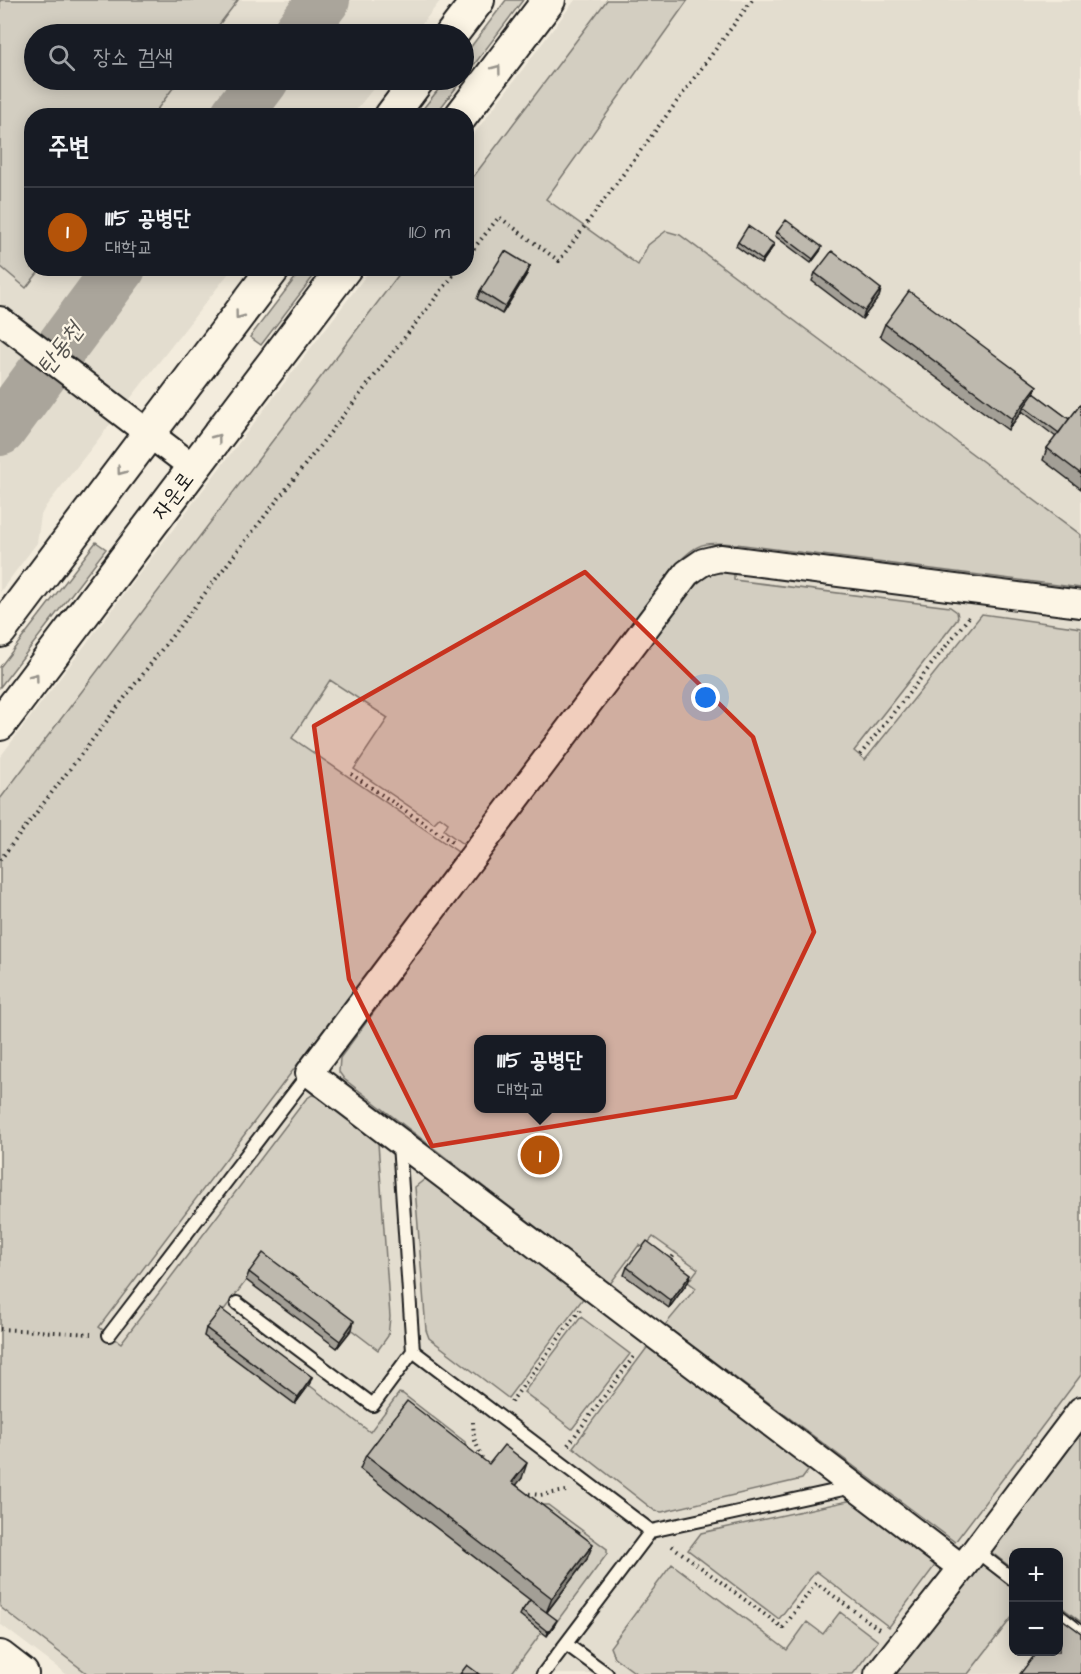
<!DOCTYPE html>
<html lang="ko">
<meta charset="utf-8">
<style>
body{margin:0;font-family:"Architects Daughter","Poor Story",sans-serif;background:#20242c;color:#f1f3f6}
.controls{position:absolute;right:18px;bottom:18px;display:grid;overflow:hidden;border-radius:12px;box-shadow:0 3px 15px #0003}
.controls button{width:54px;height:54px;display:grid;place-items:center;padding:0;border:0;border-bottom:2px solid #363941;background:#171b24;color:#f1f3f6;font:30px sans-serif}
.you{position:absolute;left:706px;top:698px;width:21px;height:21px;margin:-15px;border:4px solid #fff;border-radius:50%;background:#1a73e8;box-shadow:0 0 0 9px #1a73e833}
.badge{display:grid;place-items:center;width:39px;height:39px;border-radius:50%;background:#b45309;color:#fff;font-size:20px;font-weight:700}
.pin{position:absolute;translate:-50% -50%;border:3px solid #fff;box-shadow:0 2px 6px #0006}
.popup{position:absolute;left:474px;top:1035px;width:132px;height:78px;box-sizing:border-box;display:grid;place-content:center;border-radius:12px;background:#171b24;filter:drop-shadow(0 2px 4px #0005);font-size:20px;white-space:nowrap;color:#9ea1a6}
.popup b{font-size:22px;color:#f1f3f6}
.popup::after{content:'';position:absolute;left:50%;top:100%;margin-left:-12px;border:12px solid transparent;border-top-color:#171b24}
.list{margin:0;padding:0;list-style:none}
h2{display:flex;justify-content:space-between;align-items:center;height:78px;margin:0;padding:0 24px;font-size:26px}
h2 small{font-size:20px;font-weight:400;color:#9ea1a6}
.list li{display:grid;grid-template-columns:39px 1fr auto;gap:18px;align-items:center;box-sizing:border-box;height:90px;padding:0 24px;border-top:2px solid #363941}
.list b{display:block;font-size:22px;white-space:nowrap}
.list p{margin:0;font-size:20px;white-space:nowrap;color:#9ea1a6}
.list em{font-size:20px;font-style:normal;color:#9ea1a6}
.icon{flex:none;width:33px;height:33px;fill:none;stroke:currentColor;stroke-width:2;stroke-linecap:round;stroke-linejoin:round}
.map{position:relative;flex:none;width:1081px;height:1674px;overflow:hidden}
.search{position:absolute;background:#171b24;box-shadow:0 3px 15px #0003;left:24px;top:24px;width:450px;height:66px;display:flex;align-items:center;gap:15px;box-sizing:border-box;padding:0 21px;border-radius:33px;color:#9ea1a6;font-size:22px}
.panel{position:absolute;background:#171b24;box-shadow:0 3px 15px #0003;left:24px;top:108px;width:450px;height:168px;border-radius:24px}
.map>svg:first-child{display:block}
.built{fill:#e3ddcf;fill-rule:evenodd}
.green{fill:#d3cec1;stroke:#78756e;stroke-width:1.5;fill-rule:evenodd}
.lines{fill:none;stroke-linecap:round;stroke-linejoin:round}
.river{stroke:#aaa59b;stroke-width:52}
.service-casing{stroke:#1c1c1c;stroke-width:16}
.minor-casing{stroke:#1c1c1c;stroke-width:30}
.tertiary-casing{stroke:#1c1c1c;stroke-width:36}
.path{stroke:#1c1c1c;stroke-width:4;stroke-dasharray:1.5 4.5;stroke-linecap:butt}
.service{stroke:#fcf5e5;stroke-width:12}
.minor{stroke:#fcf5e5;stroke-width:26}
.tertiary{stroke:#fcf5e5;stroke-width:32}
.wall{fill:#a39f96;stroke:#1c1c1c;stroke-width:1.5}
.shaded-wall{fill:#85827a;stroke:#1c1c1c;stroke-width:1.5}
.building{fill:#beb9ae;stroke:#1c1c1c;stroke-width:1.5}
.oneway{stroke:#97938b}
.marked{fill:#c8321e;fill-opacity:0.2;stroke:#c8321e;stroke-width:4.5;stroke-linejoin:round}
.labels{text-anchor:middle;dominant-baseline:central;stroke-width:4.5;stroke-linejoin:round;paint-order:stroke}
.street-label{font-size:22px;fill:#1c1c1c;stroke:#fcf5e5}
.water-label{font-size:24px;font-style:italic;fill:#55534f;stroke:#fcf5e5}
</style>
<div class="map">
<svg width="1081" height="1674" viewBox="0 0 1081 1674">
<rect width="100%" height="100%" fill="#f3ecdd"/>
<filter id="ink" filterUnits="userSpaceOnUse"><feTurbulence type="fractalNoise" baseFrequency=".0167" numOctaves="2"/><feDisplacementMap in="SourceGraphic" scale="12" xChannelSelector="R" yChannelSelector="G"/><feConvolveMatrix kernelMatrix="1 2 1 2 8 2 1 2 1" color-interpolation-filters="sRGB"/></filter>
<g filter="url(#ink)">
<path class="built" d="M 0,0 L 441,0 L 414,34 L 34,34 L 34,80 L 380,80 L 352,115 L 32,116 L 32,268 L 232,269 L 46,506 L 41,515 L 37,543 L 0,592 Z
M 575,0 L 1081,0 L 1081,1674 L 66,1674 L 0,1624 L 0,757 L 371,269 L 466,268 L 467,143 ZM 478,1040 L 602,1040 L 602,1108 L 478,1108 ZM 1014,1552 L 1058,1552 L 1058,1652 L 1014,1652 Z"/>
<path class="green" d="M 0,0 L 238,0 L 212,34 L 34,34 L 34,80 L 179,80 L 153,115 L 32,116 L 32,268 L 41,269 L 26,288 L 0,266 Z
M 506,0 L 523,0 L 464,78 L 464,56 Z
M 607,0 L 688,0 L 546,199 L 638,265 L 648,245 L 666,231 L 680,235 L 1081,535 L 1081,588 L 736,544 C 703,541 696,543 674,567 L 464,845 L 444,830 L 448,823 L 440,817 L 434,823 L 354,769 L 388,718 L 330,680 L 292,738 L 458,852 L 99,1327 L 121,1343 L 306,1099 L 312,1095 L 320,1097 L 375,1138 L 378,1143 L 390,1317 L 388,1336 L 378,1350 L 261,1261 L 204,1336 L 295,1404 L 309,1385 L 370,1432 L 399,1393 L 403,1394 L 465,1442 L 467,1453 L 536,1505 L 548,1505 L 607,1549 L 607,1554 L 555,1624 L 529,1604 L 542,1632 L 511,1674 L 88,1674 L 0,1607 L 0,799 L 403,269 L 466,268 L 467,185 Z
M 446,80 L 462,80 L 435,115 L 418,115 Z
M 302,269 L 319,269 L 261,345 L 250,337 Z
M 96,542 L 106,549 L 0,687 L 0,667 Z
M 721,572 L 734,572 L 734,580 L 950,607 L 957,612 L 958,617 L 956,621 L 854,751 L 865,760 L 982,614 L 1081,628 L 1081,1375 L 955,1542 L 665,1325 L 696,1288 L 688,1282 L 698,1269 L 653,1237 L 644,1248 L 639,1245 L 610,1284 L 344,1079 L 339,1072 L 340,1058 L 528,803 L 690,591 C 700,580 706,574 721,572 ZM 478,1040 L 602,1040 L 602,1108 L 478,1108 Z
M 425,1179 L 430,1179 L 585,1296 L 508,1398 L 429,1338 L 426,1330 L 415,1187 Z
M 581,1317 L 630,1354 L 572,1429 L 524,1392 Z
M 649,1345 L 808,1467 L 808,1471 L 802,1479 L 662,1512 L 655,1511 L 573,1447 Z
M 1081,1428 L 1081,1622 L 1059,1605 L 1058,1552 L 1014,1552 L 1013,1569 L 991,1552 L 990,1548 Z
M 848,1501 L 857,1501 L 935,1561 L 934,1567 L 889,1627 L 816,1571 L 779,1619 L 688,1550 L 701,1533 Z
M 672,1564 L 787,1650 L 807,1622 L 823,1634 L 840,1612 L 878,1641 L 853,1674 L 637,1674 L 614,1657 L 610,1647 Z
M 983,1565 L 1013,1589 L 1013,1616 L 968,1674 L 893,1674 L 977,1566 Z"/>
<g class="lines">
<path class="river" d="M 298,34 L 324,0
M 236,116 L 263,80
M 0,430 L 120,268"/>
<g class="service-casing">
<path id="service" d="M 399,1144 L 413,1351 L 651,1531
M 237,1303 L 373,1405 L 413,1351
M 109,1335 L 309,1073
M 975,1550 L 1014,1580
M 1058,1615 L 1081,1633
M 566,1644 L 607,1674
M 543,1674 L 651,1531 L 853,1487"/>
</g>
<g class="minor-casing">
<path id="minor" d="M 0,320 L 194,468
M 1081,604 L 720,558 L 703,562 L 687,573 L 309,1073 L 962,1568 L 1081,1410
M 878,1674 L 962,1568"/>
</g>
<g class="tertiary-casing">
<path id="tertiary" d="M 452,34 L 478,0
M 391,116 L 418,80
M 461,116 L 549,0
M 0,631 L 274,268
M 0,724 L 345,268
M 0,1657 L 22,1674"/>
</g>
<path class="path" d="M 466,258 L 499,217 L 559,261 L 752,0
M 860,755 L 969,617
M 351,774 L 452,842
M 0,860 L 232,558 L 459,268
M 669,1262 L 676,1252
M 0,1329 L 91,1334
M 511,1402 L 580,1310
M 473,1422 L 474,1438 L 483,1461
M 568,1445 L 635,1355
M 523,1493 L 540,1495 L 566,1491
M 672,1546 L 783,1628 L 816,1583 L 879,1629"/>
<use href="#service" class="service"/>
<use href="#minor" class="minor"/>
<use href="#tertiary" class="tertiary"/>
</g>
<path class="wall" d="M 777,232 L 820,251 L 811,263 L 775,236 Z
M 738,242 L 774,244 L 772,248 L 761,264 L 736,246 Z
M 530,266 L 527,274 L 502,314 L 477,299 L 480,291 Z
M 815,273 L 881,289 L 879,297 L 862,319 L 812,281 Z
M 885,324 L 1037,386 L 1034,393 L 1069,419 L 1081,406 L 1081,489 L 1043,460 L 1047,448 L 1056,437 L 1022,411 L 1008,430 L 880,336 Z
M 627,1267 L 688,1282 L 669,1308 L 624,1275 Z
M 249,1272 L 352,1329 L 337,1348 L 246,1280 Z
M 206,1328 L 312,1377 L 309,1385 L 295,1404 L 204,1336 Z
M 366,1455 L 489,1464 L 522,1478 L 516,1485 L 587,1559 L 547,1612 L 555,1624 L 547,1636 L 520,1615 L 522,1611 L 530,1600 L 360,1469 Z"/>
<path class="shaded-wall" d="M 774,244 L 772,248 L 761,264 L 762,260 Z
M 822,247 L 820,251 L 811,263 L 813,259 Z
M 530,266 L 527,274 L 502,314 L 505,307 Z
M 881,289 L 879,297 L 862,319 L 865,311 Z
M 1037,386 L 1033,397 L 1024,407 L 1022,411 L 1008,430 L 1012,419 Z
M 691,1274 L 688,1282 L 669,1308 L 671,1301 Z
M 354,1321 L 352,1329 L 337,1348 L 340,1341 Z
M 312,1377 L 309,1385 L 295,1404 L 298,1397 Z
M 527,1463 L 522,1478 L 507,1497 L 512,1482 Z
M 593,1544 L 587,1559 L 546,1613 L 552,1598 Z
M 557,1620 L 555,1624 L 547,1636 L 548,1632 Z"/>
<path class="building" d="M 786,220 L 822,247 L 813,259 L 777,232 Z
M 748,226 L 774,244 L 762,260 L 738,242 Z
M 505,251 L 530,266 L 505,307 L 480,291 Z
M 832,251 L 881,289 L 865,311 L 815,273 Z
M 909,291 L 1037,386 L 1012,419 L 885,324 Z
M 1034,393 L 1069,419 L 1059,433 L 1024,407 Z
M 1080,405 L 1081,406 L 1081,474 L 1047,448 Z
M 647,1241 L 691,1274 L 671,1301 L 627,1267 Z
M 263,1253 L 354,1321 L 340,1341 L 249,1272 Z
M 221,1309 L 312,1377 L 298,1397 L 206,1328 Z
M 407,1401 L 489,1464 L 504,1445 L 527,1463 L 512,1482 L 593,1544 L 552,1598 L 366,1455 Z
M 530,1600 L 557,1620 L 548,1632 L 522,1611 Z
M 1062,1619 L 1081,1633 L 1081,1674 L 1020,1674 L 1037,1652 L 1059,1652 L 1059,1624 Z
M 467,1665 L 479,1674 L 460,1674 Z"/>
<defs><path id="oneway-chevron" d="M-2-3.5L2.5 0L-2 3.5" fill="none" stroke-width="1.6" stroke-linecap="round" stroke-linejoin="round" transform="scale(1.5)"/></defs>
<g class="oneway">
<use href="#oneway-chevron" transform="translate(497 69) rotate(-53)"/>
<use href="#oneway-chevron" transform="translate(239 315) rotate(127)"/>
<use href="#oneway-chevron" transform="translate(217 438) rotate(-53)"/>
<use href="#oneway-chevron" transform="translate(121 471) rotate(127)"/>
<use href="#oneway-chevron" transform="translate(35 677) rotate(-53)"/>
</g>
</g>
<path class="marked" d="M 585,572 L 753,737 L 814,932 L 735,1097 L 432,1146 L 349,979 L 314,726 Z"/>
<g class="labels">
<g class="street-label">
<text transform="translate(173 496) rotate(-53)">자운로</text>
</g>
<g class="water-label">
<text transform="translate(60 349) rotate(-53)">탄동천</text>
</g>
</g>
</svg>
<div class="controls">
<button>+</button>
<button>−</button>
</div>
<div class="you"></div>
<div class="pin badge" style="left:540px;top:1155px">1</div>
<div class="popup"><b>1115 공병단</b>대학교</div>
<div class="search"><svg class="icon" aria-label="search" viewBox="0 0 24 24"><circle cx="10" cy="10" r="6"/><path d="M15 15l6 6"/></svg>장소 검색</div>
<section class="panel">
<h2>주변<small></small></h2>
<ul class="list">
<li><span class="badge">1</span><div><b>1115 공병단</b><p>대학교</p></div><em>110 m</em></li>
</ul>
</section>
</div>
